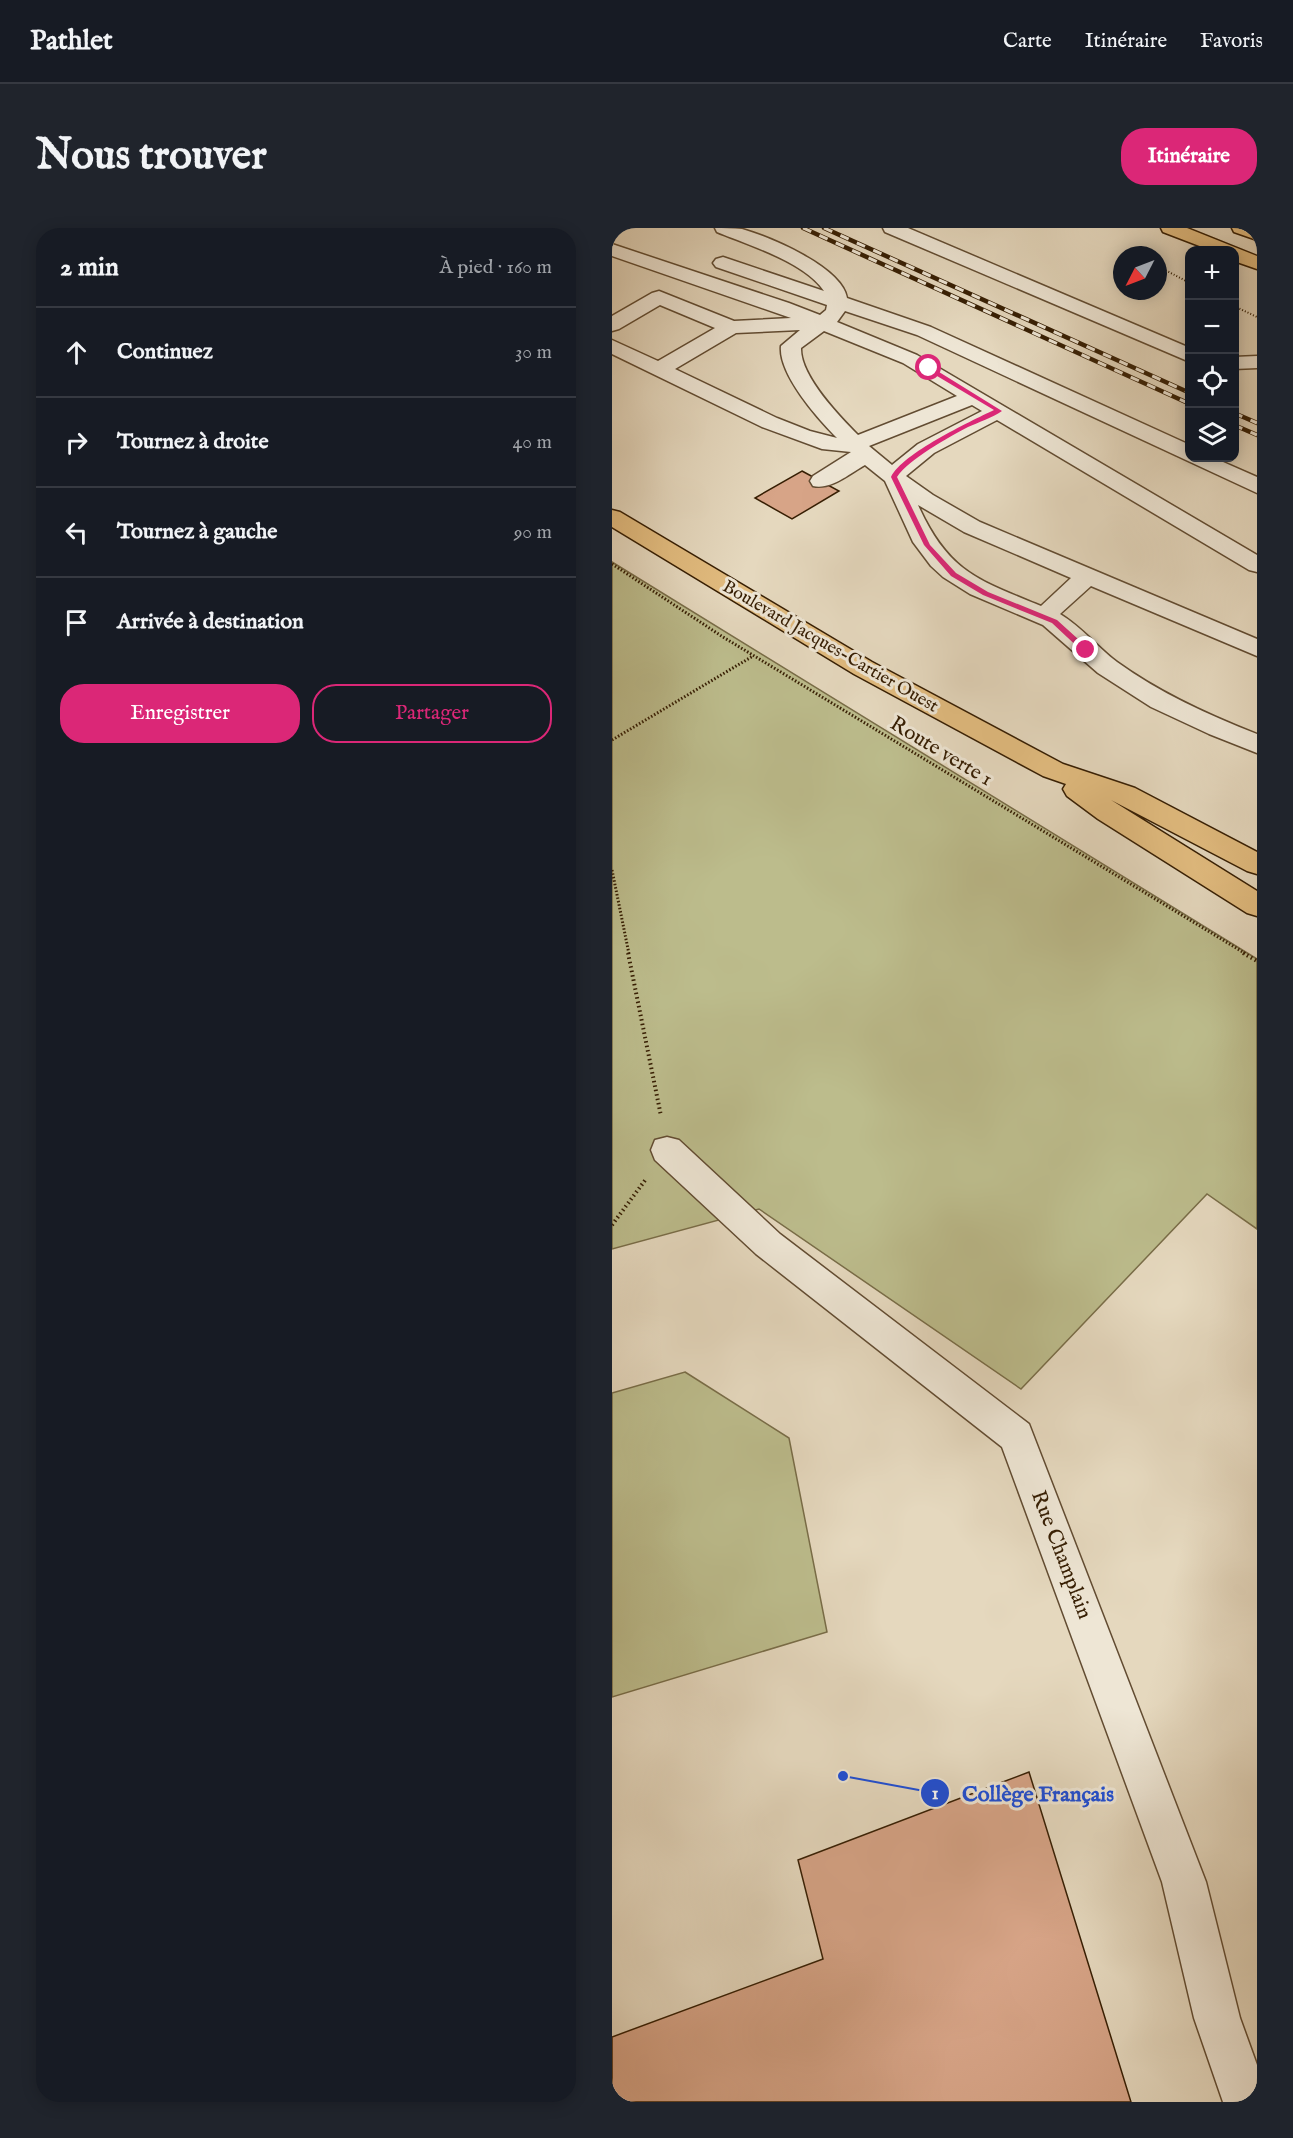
<!DOCTYPE html>
<html lang="fr">
<meta charset="utf-8">
<style>
body{margin:0;font-family:"IM FELL English",serif;background:#20242c;color:#f1f3f6}
.controls{position:absolute;right:18px;top:18px;display:grid;overflow:hidden;border-radius:12px;box-shadow:0 3px 15px #0003}
.controls button{width:54px;height:54px;display:grid;place-items:center;padding:0;border:0;border-bottom:2px solid #363941;background:#171b24;color:#f1f3f6;font:30px sans-serif}
.compass{position:absolute;left:501px;top:18px;width:54px;height:54px;border-radius:50%;background:#171b24;box-shadow:0 3px 15px #0003;rotate:228deg}
.stop{position:absolute;width:18px;height:18px;margin:-14px;border:4px solid #db2777;border-radius:50%;background:#fff}
.stop.end{background:#db2777;border-color:#fff;box-shadow:0 2px 6px #0008}
.list{margin:0;padding:0;list-style:none}
h2{display:flex;justify-content:space-between;align-items:center;height:78px;margin:0;padding:0 24px;font-size:26px}
h2 small{font-size:20px;font-weight:400;color:#9ea1a6}
.list li{display:grid;grid-template-columns:39px 1fr auto;gap:18px;align-items:center;box-sizing:border-box;height:90px;padding:0 24px;border-top:2px solid #363941}
.list b{display:block;font-size:22px;white-space:nowrap}
.list em{font-size:20px;font-style:normal;color:#9ea1a6}
.actions{display:flex;gap:12px;padding:18px 24px}
.actions a{flex:1;padding:14px 0;border:2px solid #db2777;border-radius:24px;text-align:center;font-size:21px;color:#db2777}
.actions .main{background:#db2777;color:#fff}
.icon{flex:none;width:33px;height:33px;fill:none;stroke:currentColor;stroke-width:2;stroke-linecap:round;stroke-linejoin:round}
.map{position:relative;flex:none;width:645px;height:1874px;overflow:hidden;border-radius:24px}
header{display:flex;align-items:center;gap:36px;box-sizing:border-box;height:84px;padding:0 30px;background:#171b24;border-bottom:2px solid #363941}
header strong{font-size:28px}
nav{display:flex;gap:33px;margin-inline-start:auto;font-size:21px}
.intro{display:flex;align-items:center;justify-content:space-between;box-sizing:border-box;height:144px;padding:0 36px}
h1{margin:0;font-size:42px}
.button{padding:15px 27px;border-radius:24px;background:#db2777;color:#fff;font-size:21px;font-weight:700}
main{display:flex;gap:36px;padding:0 36px}
aside{flex:1;background:#171b24;border-radius:24px;box-shadow:0 3px 15px #0003}
.map>svg:first-child{display:block}
.green{fill:#bcbc8c;stroke:#796d48;stroke-width:1.5}
.building{fill:#d7a487;stroke:#361e03;stroke-width:1.5}
.lines{fill:none;stroke-linecap:round;stroke-linejoin:round}
.minor-casing{stroke:#624c32;stroke-width:3}
.major-casing{stroke:#361e03;stroke-width:3}
.highway-casing{stroke:#361e03;stroke-width:3}
.path-far2{stroke:#361e03;stroke-width:2;stroke-dasharray:1 2;stroke-linecap:butt}
.path-far1{stroke:#361e03;stroke-width:3;stroke-dasharray:1.5 2;stroke-linecap:butt}
.path{stroke:#361e03;stroke-width:4;stroke-dasharray:1.5 3;stroke-linecap:butt}
.minor{fill:#eee6d5;fill-rule:evenodd}
.major{fill:#e2bc7f;fill-rule:evenodd}
.highway{fill:#e2bc7f;fill-rule:evenodd}
.rail-casing{stroke:#361e03;stroke-width:4.5}
.rail{stroke:#eee6d5;stroke-width:3;stroke-dasharray:9;stroke-linecap:butt}
.route{fill:#db2777}
.labels{text-anchor:middle;dominant-baseline:central;stroke-width:6;stroke-linejoin:round;paint-order:stroke}
.far-street-label{font-size:18px;fill:#361e03;stroke:#eee6d5}
.street-label{font-size:21px;fill:#361e03;stroke:#eee6d5}
.leader{fill:none;stroke:#1d4ed8;stroke-width:2}
.callout-dot{fill:#1d4ed8;stroke:#eee6d5;stroke-width:2}
.mark-label{font-size:18px;text-anchor:middle;font-weight:bold;fill:#fff}
.callout-label{font-size:22px;text-anchor:middle;font-weight:bold;fill:#1d4ed8;stroke:#eee6d5;stroke-width:6;stroke-linejoin:round;paint-order:stroke}
</style>
<header>
<strong>Pathlet</strong>
<nav><a>Carte</a><a>Itinéraire</a><a>Favoris</a></nav>
</header>
<div class="intro"><h1>Nous trouver</h1><a class="button">Itinéraire</a></div>
<main>
<aside>
<h2>2 min<small>À pied · 160 m</small></h2>
<ul class="list">
<li><svg class="icon" aria-label="ahead" viewBox="0 0 24 24"><path d="M12 20V5M6 11l6-6 6 6"/></svg><div><b>Continuez</b></div><em>30 m</em></li>
<li><svg class="icon" aria-label="right" viewBox="0 0 24 24"><path d="M7 20v-9h11M14 6l5 5-5 5"/></svg><div><b>Tournez à droite</b></div><em>40 m</em></li>
<li><svg class="icon" aria-label="left" viewBox="0 0 24 24"><path d="M17 20v-9H6M10 6l-5 5 5 5"/></svg><div><b>Tournez à gauche</b></div><em>90 m</em></li>
<li><svg class="icon" aria-label="arrive" viewBox="0 0 24 24"><path d="M6 21V4h12l-3 4 3 4H6"/></svg><div><b>Arrivée à destination</b></div></li>
</ul>
<div class="actions"><a class="main">Enregistrer</a><a>Partager</a></div>
</aside>
<div class="map">
<svg width="645" height="1874" viewBox="0 0 645 1874">
<rect width="100%" height="100%" fill="#e5d8be"/>
<filter id="stains"><feTurbulence type="fractalNoise" baseFrequency=".00333" numOctaves="4"/><feColorMatrix values="0 0 0 0 .2 0 0 0 0 .09 0 0 0 0 .02 0 0 0 .5 -.17"/></filter>
<radialGradient id="worn" r=".72"><stop offset=".6" stop-color="#630" stop-opacity="0"/><stop offset="1" stop-color="#630" stop-opacity=".3"/></radialGradient>
<path class="green" d="M 0,334 L 645,731 L 645,1001 L 595,966 L 409,1161 L 147,981 L 0,1021 Z
M 73,1144 L 177,1210 L 215,1404 L 0,1469 L 0,1165 Z"/>
<path class="building" d="M 190,243 L 227,263 L 180,291 L 143,270 Z
M 417,1544 L 519,1874 L 0,1874 L 0,1809 L 211,1731 L 186,1632 Z"/>
<g class="lines">
<g class="minor-casing">
<path id="minor" d="M 103,0 C 111,0 122,0 130,1 C 158,9 230,39 235,70 L 319,99 L 578,217 L 578,230 L 602,230 L 645,249 L 645,265 L 305,107 L 233,83 L 225,94 L 305,127 L 645,327 L 645,344 L 637,342 L 385,192 L 322,225 L 294,248 L 321,267 L 368,294 L 645,411 L 645,428 L 479,358 L 448,386 C 470,399 485,419 505,434 C 548,465 596,487 645,506 L 645,525 L 597,506 L 539,479 L 486,445 L 431,397 L 358,366 L 331,349 L 319,338 L 301,314 L 273,253 L 253,237 C 237,246 219,262 201,258 L 198,253 L 201,248 L 239,224 L 210,221 L 150,199 L 0,126 L 0,112 L 46,133 L 103,100 L 48,77 L 7,101 L 0,103 L 0,88 L 40,65 L 47,63 L 122,93 L 179,90 L 0,28 L 0,16 L 177,75 L 208,87 L 214,82 L 215,77 L 104,39 L 101,35 L 104,31 L 111,29 L 212,63 C 193,34 136,17 105,4 ZM 188,102 L 169,118 C 166,146 206,191 225,210 L 198,203 L 165,190 L 63,141 L 124,105 ZM 212,103 L 291,135 L 345,168 L 246,207 C 227,188 188,148 189,120 ZM 360,177 L 370,183 L 306,216 L 280,237 L 257,218 ZM 306,277 L 352,304 L 459,350 L 429,378 C 366,352 336,344 306,277 Z
M 271,0 L 296,0 L 578,120 L 578,134 L 273,4 Z
M 645,128 L 645,140 L 622,141 L 622,129 Z
M 55,909 L 67,912 L 168,1006 L 417,1196 L 594,1654 L 628,1790 L 645,1837 L 645,1874 L 611,1874 L 582,1790 L 550,1654 L 390,1219 L 144,1026 L 43,932 L 39,922 L 43,912 Z"/>
</g>
<g class="major-casing">
<path id="major" d="M 0,282 L 8,284 L 260,434 L 451,536 L 523,560 L 645,624 L 645,646 L 635,643 L 499,572 L 645,663 L 645,688 L 635,685 L 486,591 L 455,568 L 451,561 L 454,556 L 431,548 L 242,446 L 0,299 Z"/>
</g>
<g class="highway-casing">
<path id="highway" d="M 549,0 L 575,0 L 645,28 L 645,41 L 622,33 L 622,22 L 598,22 L 551,4 Z
M 620,0 L 645,0 L 645,12 L 622,4 Z"/>
</g>
<path class="path-far2" d="M 551,41 L 578,55
M 622,78 L 645,89"/>
<path class="path-far1" d="M 0,336 L 111,409 L 634,726
M 0,512 L 141,428
M 0,642 L 17,726"/>
<path class="path" d="M 16,725 L 49,888
M 631,725 L 645,733
M 0,997 L 34,951"/>
<use href="#minor" class="minor"/>
<use href="#major" class="major"/>
<use href="#highway" class="highway"/>
<g class="rail-casing">
<path id="rail" d="M 191,0 L 578,176
M 212,0 L 578,165
M 622,185 L 645,195
M 622,197 L 645,207"/>
</g>
<use href="#rail" class="rail"/>
</g>
<path class="route" d="M 315,139 L 319,139 L 390,183 C 380,190 367,194 356,199 C 337,209 297,231 285,249 L 318,317 L 344,345 L 376,364 L 445,392 L 476,420 L 476,424 L 471,424 L 440,395 L 371,367 L 339,348 L 312,317 L 279,249 C 291,225 357,194 382,182 L 315,142 Z"/>
<g class="labels">
<g class="far-street-label">
<text transform="translate(218 419) rotate(30)">Boulevard Jacques-Cartier Ouest</text>
</g>
<g class="street-label">
<text transform="translate(329 524) rotate(31)">Route verte 1</text>
<text transform="translate(449 1327) rotate(69)">Rue Champlain</text>
</g>
</g>
<path class="leader" d="M231 1548L323 1565"/>
<g class="callout-dot">
<circle cx="231" cy="1548" r="6"/>
<circle cx="323" cy="1565" r="15"/>
</g>
<g class="mark-label">
<text x="323" y="1571">1</text>
</g>
<g class="callout-label">
<text x="426" y="1573">Collège Français</text>
</g>
<rect width="100%" height="100%" filter="url(#stains)"/>
<rect width="100%" height="100%" fill="url(#worn)"/>
</svg>
<div class="controls">
<button>+</button>
<button>−</button>
<button><svg class="icon" aria-label="locate" viewBox="0 0 24 24"><circle cx="12" cy="12" r="6"/><path d="M12 2v4M12 18v4M2 12h4M18 12h4"/></svg></button>
<button><svg class="icon" aria-label="layers" viewBox="0 0 24 24"><path d="M12 4l9 5-9 5-9-5zM3 14l9 5 9-5"/></svg></button>
</div>
<svg class="compass" viewBox="-18 -18 36 36"><path d="M0-13l5 13h-10z" fill="#e53935"/><path d="M0 13l5-13h-10z" fill="#9ea1a6"/></svg>
<div class="stop" style="left:317px;top:140px"></div>
<div class="stop end" style="left:474px;top:422px"></div>
</div>
</main>
